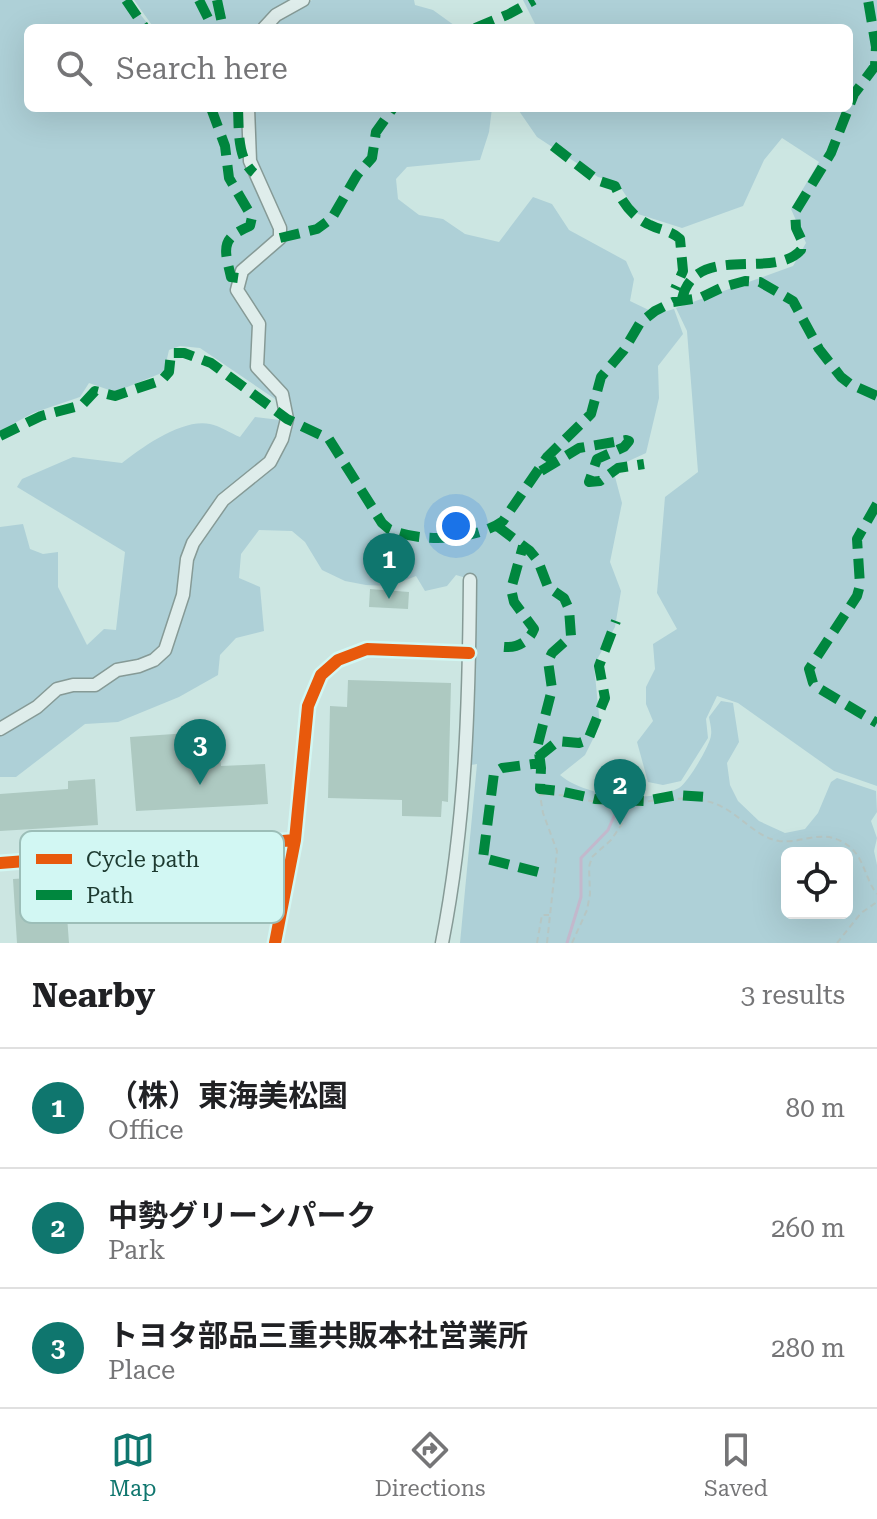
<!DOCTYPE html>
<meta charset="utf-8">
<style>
body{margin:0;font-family:"Roboto Serif","Noto Sans JP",serif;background:#f6f6f6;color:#202124}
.controls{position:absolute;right:24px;bottom:24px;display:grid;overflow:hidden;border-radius:12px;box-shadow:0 8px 32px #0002}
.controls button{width:72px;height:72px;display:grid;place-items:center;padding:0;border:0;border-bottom:2px solid #e0e0e0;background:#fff;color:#202124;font:40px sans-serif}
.you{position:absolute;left:456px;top:526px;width:28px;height:28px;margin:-20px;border:6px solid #fff;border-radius:50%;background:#1a73e8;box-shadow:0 0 0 12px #1a73e833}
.badge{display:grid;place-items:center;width:52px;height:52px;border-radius:50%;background:#0f766e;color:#fff;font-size:26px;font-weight:700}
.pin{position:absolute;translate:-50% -66px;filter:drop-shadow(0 2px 4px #0008)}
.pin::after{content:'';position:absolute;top:42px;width:28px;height:24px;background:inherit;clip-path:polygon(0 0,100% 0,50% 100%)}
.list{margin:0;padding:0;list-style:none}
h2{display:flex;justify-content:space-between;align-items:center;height:104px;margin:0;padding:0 32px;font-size:34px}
h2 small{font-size:26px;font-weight:400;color:#757577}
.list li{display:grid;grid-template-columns:52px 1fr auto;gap:24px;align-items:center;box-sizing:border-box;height:120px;padding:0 32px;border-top:2px solid #e0e0e0}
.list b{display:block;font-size:30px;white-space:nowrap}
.list p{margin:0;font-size:26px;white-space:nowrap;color:#757577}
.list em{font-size:26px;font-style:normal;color:#757577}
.icon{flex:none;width:44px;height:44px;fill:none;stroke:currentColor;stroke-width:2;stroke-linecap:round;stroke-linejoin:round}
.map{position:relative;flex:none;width:877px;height:943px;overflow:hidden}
.search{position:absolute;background:#fff;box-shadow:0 8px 32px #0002;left:24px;right:24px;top:24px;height:88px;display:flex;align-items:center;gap:20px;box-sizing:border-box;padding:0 28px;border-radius:12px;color:#757577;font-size:30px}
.sheet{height:464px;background:#fff}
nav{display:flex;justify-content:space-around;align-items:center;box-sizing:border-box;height:112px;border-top:2px solid #e0e0e0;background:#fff;font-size:22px;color:#757577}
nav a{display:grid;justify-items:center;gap:4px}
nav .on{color:#0f766e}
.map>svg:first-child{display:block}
.green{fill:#aed0d7;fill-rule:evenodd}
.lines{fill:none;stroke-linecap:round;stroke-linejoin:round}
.stream{stroke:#c3b8cc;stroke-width:3}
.building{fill:#adc9c1}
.secondary-casing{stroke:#869a96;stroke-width:15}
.path{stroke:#b6c6c3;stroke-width:2;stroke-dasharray:6 4;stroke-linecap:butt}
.secondary{stroke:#dfedeb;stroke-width:12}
.quiet{stroke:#00873e;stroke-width:10;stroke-dasharray:20 10;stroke-linecap:butt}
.cycleway-casing{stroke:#d2f7f3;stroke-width:17}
.cycleway{stroke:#e8590c;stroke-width:12}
.key{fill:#d2f7f3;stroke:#9cbeb8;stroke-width:2}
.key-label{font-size:22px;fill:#1d3a30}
</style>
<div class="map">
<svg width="877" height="943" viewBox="0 0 877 943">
<rect width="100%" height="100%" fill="#cce6e2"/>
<path class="green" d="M 0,0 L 125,0 L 133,5 L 151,28 L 28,28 L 28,108 L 492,108 L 489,132 L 480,160 L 407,167 L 396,179 L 398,199 L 419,215 L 443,219 L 465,234 L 499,242 L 533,197 L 552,204 L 569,230 L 626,261 L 634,279 L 630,301 L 657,314 L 674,309 L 683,334 L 658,366 L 659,398 L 646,453 L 620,465 L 614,473 L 622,503 L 610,562 L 621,591 L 615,627 L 594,665 L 600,725 L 585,755 L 560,775 C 586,797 648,804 679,788 C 687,784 711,744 711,735 C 712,730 710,723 709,717 L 721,701 L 733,703 L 739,742 L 727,763 L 730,785 L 738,801 L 759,821 L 785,833 L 805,829 L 818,813 L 831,782 L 837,778 L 876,791 L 877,812 L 871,821 L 877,838 L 874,851 L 877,865 L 877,943 L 460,943 L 477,764 L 471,765 L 474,655 L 473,580 L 456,575 L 447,586 L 425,591 L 416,576 L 391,586 L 366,585 L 345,581 L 322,570 L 305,542 L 292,531 L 259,530 L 241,554 L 239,578 L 260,587 L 264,631 L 236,638 L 220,655 L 218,675 L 179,697 L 118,722 L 85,724 L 16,777 L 0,777 L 0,527 L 23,524 L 30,549 L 43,554 L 58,552 L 58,587 L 87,645 L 104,629 L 116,630 L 125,552 L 17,487 L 22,479 L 73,457 L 122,463 C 142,447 183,418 210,424 C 220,426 230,433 240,437 L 255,417 L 280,420 L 278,401 L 200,348 L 180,346 L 169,350 L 164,372 L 115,392 L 89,383 L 80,397 L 33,413 L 0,431 ZM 787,853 L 847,853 L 847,913 L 787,913 Z
M 134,0 L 293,0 L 278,8 L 258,28 L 154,28 Z
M 312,0 L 414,0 L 415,5 L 433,10 L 458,28 L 268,28 Z
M 523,0 L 877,0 L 877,786 L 834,771 L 738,703 L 717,696 L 706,719 L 708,738 L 681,781 L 663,785 L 648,782 L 637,742 L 653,721 L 646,704 L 646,687 L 655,669 L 653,644 L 677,629 L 657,593 L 665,497 L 698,472 L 687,331 L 676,308 L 793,266 L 806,243 L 791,209 L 819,162 L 782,138 L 764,160 L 743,206 L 682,228 L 638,214 L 617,182 L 598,177 L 537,137 L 517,108 L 849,108 L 849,28 L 537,28 Z"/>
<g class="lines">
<path class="stream" d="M 567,943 L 581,897 L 581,858 L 608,830 L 615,814 L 610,767"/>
</g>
<path class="building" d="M 370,589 L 409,592 L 408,609 L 369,607 Z
M 348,680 L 451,683 L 448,802 L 442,801 L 441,817 L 402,816 L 402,800 L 328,798 L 330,706 L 347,707 Z
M 218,731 L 221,766 L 265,764 L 268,804 L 136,811 L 130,737 Z
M 95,779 L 98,825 L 0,831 L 0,794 L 68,789 L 68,781 Z
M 64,876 L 69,943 L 17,943 L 13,879 Z"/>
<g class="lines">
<g class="secondary-casing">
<path id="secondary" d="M 264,28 L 276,15 L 303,0
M 0,729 L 37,707 L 57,689 L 73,685 L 95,685 L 117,670 L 139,666 L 154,660 L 165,650 L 183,595 L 187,559 L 193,543 L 223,500 L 270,462 L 282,439 L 287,419 L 282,394 L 257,367 L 259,324 L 237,290 L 242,271 L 280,238 L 280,228 L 250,161 L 248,108
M 0,863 L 295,840
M 275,943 L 295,840 L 308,706 L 321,675 L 338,660 L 367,649 L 469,653
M 442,943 C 466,821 469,704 470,580"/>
</g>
<path class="path" d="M 537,943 L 542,915 L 549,915
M 547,943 L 557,851 L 543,813 L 540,795 C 563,792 584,802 607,803 C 643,806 682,791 716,804 C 739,813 755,837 779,841 C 805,844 824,826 850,847 C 865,860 865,879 877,894
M 572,943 L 587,910 L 590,894 L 589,867 L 592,857 L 611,840 L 622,824 L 627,805
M 837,943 L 861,913 L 877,902"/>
<use href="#secondary" class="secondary"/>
<path class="quiet" d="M 126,0 L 145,28
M 199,0 L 213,28
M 217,0 L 223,28
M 475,28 L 509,14 L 534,0
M 211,108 L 225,146 L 229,178 L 252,217 L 250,226 C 220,239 224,247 231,277 L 238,278
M 238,108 C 239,129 237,159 254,173
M 553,146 L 597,180 L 615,186 C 622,202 633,218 650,225 C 662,231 670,230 680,239 L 683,271 L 675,289
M 280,238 L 317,229 L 332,218 L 357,175 L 372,158 L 376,132 L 393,108
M 682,299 C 696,241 773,281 801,250 L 802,241 L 796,228 L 795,212 L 831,153 L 854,94 L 875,66 L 876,47 L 868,0
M 0,436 L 41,416 L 82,405 L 95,391 L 115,396 L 162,380 L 169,372 L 171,353 L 184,353 L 211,363 L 287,419 L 329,439 L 382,523 L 389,529 C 420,543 475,541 503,521 L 547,457 L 591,414 L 601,377 L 624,350 L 640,323 L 655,311 L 673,302 L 700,298 L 723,287 L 745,281 L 760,282 L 793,301 L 819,349 L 841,377 L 850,384 L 877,396
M 541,471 L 579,448 L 626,440 L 629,441 L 624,447 L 597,459 L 589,482 L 600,481 L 618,468 L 644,464
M 877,504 L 857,539 L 860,585 L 857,596 L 809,669 L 813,683 L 820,689 L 877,723
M 497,526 L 530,551 L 538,561 L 548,587 L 564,598 L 569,609 L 571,636 L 552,653 L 548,661 L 552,689 L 538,744 L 541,768 L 540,789 L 560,791 L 595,799 L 645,801 L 677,795 L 707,797
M 504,647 C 517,648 529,642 534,629 L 514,602 L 511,589 L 523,546
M 538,757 L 558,741 L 579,743 L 588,740 L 605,698 L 599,666 L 616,621
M 538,872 L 483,858 L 494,773 L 502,768 L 540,763"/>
<g class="cycleway-casing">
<path id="cycleway" d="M 0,863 L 295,840
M 275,943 L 295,840 L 308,706 L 321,675 L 338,660 L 367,649 L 469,653"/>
</g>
<use href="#cycleway" class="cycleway"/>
</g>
<rect x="20" y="831" width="264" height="92" rx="12" class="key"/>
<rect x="36" y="854" width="36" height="10" fill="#e8590c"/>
<rect x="36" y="890" width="36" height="10" fill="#00873e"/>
<g class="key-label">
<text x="86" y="867">Cycle path</text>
<text x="86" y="903">Path</text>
</g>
</svg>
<div class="controls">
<button><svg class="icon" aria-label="locate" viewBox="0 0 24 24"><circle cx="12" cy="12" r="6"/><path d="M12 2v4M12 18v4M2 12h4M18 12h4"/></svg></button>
</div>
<div class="you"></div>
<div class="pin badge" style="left:389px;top:599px">1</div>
<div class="pin badge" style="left:620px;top:825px">2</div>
<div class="pin badge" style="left:200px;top:785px">3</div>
<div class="search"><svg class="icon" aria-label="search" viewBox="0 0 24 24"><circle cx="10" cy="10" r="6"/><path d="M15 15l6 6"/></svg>Search here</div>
</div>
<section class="sheet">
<h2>Nearby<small>3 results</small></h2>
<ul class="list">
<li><span class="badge">1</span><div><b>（株）東海美松園</b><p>Office</p></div><em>80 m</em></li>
<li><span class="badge">2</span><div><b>中勢グリーンパーク</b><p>Park</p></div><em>260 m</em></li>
<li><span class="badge">3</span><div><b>トヨタ部品三重共販本社営業所</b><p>Place</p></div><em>280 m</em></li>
</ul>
</section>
<nav>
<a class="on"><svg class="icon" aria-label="map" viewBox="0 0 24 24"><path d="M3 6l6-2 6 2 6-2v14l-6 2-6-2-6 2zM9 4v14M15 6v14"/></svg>Map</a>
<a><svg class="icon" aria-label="directions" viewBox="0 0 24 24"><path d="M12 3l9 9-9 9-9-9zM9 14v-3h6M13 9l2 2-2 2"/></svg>Directions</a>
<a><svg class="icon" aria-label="saved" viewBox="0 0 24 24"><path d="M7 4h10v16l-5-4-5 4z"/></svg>Saved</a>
</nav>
